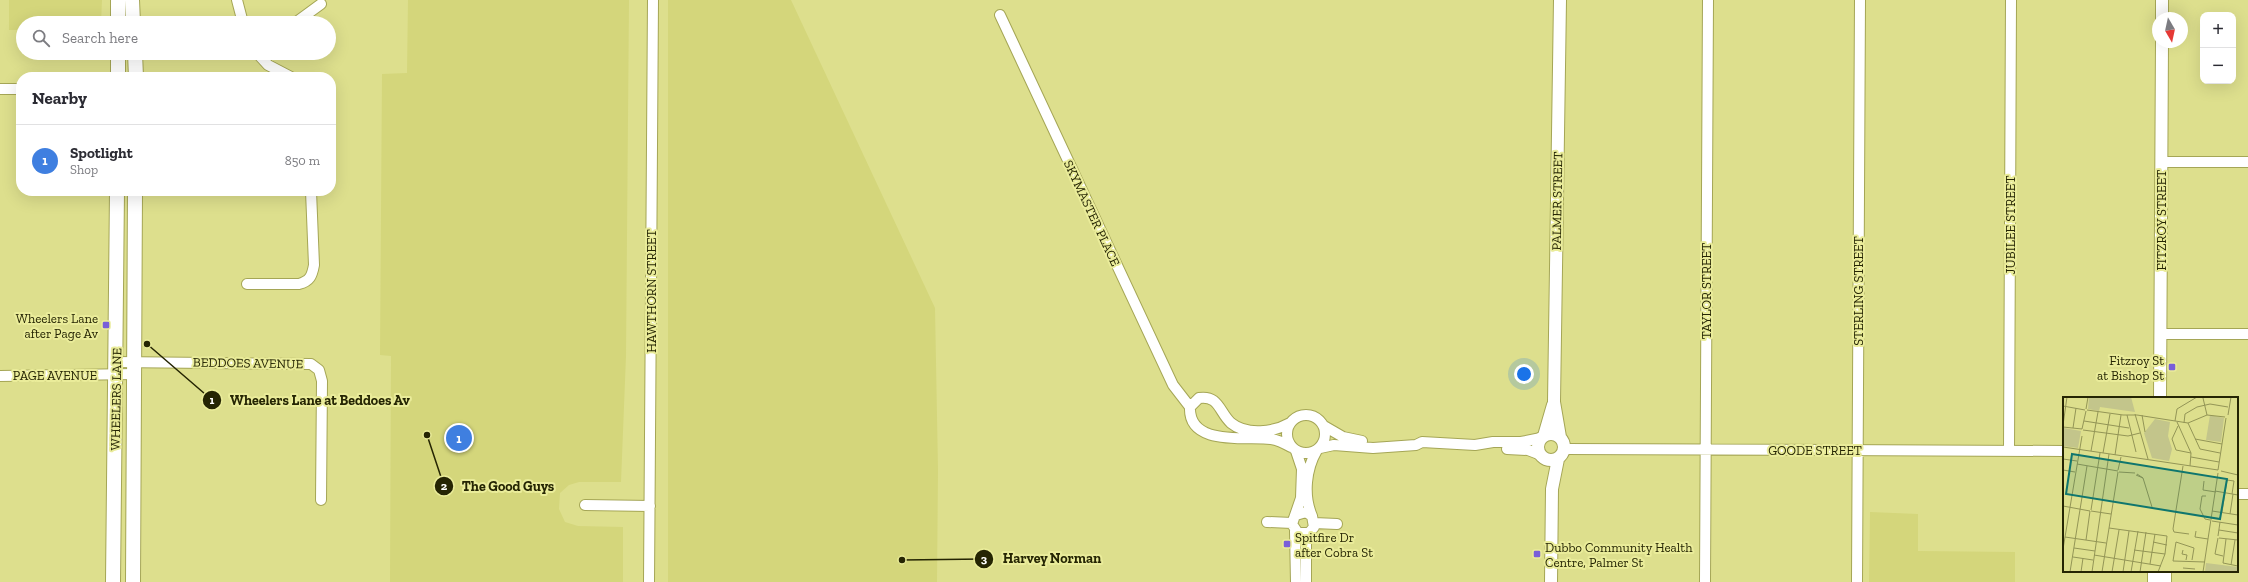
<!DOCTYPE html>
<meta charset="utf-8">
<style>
body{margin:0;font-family:"Zilla Slab",serif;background:#f7f7f7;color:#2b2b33}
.controls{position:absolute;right:12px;top:12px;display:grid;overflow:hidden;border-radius:8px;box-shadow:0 4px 16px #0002}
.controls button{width:36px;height:36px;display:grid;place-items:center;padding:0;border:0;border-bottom:1px solid #e1e1e2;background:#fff;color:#2b2b33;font:20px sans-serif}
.compass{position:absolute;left:2152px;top:12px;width:36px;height:36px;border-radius:50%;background:#fff;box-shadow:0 4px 16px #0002;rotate:171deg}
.you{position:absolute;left:1524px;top:374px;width:14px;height:14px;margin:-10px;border:3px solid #fff;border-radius:50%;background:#1a73e8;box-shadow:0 0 0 6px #1a73e833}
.badge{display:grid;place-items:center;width:26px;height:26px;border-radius:50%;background:#795fd9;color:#fff;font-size:13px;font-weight:700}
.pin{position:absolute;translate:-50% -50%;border:2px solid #fff;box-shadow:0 1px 4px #0006}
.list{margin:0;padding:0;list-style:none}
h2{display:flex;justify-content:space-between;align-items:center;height:52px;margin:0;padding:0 16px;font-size:17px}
h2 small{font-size:13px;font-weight:400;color:#7c7c81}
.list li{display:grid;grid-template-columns:26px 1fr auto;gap:12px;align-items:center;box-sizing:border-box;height:72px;padding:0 16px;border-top:1px solid #e1e1e2}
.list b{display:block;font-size:15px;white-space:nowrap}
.list p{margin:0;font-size:13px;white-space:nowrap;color:#7c7c81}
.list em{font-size:13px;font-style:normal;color:#7c7c81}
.icon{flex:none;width:22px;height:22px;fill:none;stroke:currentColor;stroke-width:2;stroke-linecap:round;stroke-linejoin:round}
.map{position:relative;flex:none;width:2248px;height:582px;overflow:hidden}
.search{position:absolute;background:#fff;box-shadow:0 4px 16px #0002;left:16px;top:16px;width:320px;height:44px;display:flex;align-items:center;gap:10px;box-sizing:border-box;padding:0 14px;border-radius:22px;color:#7c7c81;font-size:15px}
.panel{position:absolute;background:#fff;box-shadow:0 4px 16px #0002;left:16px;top:72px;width:320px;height:124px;border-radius:16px}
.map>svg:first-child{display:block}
.built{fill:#d4d67b}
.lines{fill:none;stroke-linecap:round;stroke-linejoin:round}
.minor-casing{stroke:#a5a656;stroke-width:12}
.tertiary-casing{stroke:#a5a656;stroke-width:14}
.secondary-casing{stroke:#a5a656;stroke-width:16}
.minor{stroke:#fff;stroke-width:10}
.tertiary{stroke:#fff;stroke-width:12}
.secondary{stroke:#fff;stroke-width:14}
.poi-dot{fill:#795fd9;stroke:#eaec9a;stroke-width:1.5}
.labels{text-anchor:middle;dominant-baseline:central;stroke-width:4;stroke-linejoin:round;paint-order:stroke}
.street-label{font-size:13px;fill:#252503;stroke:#eaec9a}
.poi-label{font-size:13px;fill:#252503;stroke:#eaec9a;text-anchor:end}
.inset-road{fill:none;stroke:#939556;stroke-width:1}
.view{fill:#0f766e;fill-opacity:0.15;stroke:#0f766e;stroke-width:2}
.inset-edge{fill:none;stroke:#252503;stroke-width:2}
.leader{fill:none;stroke:#252503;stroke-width:1.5}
.callout-dot{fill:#252503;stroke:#eaec9a;stroke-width:1.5}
.mark-label{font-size:12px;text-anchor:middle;font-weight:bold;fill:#fff}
.callout-label{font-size:14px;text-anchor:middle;font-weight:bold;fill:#252503;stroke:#eaec9a;stroke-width:4;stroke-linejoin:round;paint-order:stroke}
</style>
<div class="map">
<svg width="2248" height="582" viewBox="0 0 2248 582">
<rect width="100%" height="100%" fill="#dddf8d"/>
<path class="built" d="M 9,0 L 102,0 L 101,23 L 23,23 L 23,30 L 9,30 Z
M 408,0 L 629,0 L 626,356 L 621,482 L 579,482 L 569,485 L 560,493 L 559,509 L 565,522 L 578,526 L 623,527 L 623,582 L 390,582 L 391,356 L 380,355 L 382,74 L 407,73 Z
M 668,0 L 791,0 L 935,308 L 938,470 L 937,582 L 668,582 Z
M 1870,512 L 1918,514 L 1918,551 L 2015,552 L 2015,582 L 1869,582 Z"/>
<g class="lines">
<g class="minor-casing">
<path id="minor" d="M 237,0 L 243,23
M 1000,15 L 1173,385 L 1190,407
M 295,23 L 321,4
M 257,53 L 268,65 L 291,77
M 0,89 L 21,89
M 2161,162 L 2248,162
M 247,284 L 299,284 C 310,281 312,276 314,265 L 311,191
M 2162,334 L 2248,334
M 116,362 L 311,364 L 319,370 L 322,381 L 321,500
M 0,376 L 135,374
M1287 434a19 19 0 1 1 38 0a19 19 0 1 1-38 0Z
M 1290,423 C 1274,432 1247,436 1231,423 C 1219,412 1219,395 1199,398 L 1190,407 C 1188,447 1247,436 1271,439 C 1278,440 1284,443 1291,447
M 1324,426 L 1343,437 L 1362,441
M 1320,448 L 1334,445 L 1373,448 L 1416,445 L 1422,442 L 1475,445 L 1493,442 L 1521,442 L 1541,438
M 1507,449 L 1528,450 L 1541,455
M 1565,449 L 2064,451
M 2009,450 L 2011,0
M 2237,494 L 2248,494
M 585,505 L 650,506
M 1296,515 L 1306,512 L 1312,516 L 1314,527 L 1309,533 L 1298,533 L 1292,524 L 1301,498 L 1302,469 L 1296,451
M 1312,516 C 1303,495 1306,469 1317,450
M 1267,522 L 1292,523
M 1314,523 L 1337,524
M 1295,531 L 1296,582
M 649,582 L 653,0
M 1306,582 L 1306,542 L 1309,533
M 1705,582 L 1708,0
M 1857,582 L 1860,0"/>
</g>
<g class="tertiary-casing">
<path id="tertiary" d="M 1560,0 L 1554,402 L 1560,437
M 2162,18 L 2162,0
M 2160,398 L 2162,42
M1538 447a13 13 0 1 1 26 0a13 13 0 1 1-26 0Z
M 1544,436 L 1553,405
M 1551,582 L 1552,489 L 1558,459
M 2154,582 L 2154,571
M 2165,582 L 2165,571"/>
</g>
<g class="secondary-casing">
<path id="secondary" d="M 118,0 L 118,23
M 132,0 L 133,23
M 135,53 L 136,77
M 118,77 L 118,53
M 113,582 L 117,191
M 133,582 L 135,191"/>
</g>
<use href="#minor" class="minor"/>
<use href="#tertiary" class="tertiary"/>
<use href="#secondary" class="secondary"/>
</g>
<g class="poi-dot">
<rect x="102" y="321" width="8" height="8" rx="2"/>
<rect x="2168" y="363" width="8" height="8" rx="2"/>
<rect x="1283" y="540" width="8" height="8" rx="2"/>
<rect x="1533" y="550" width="8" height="8" rx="2"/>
</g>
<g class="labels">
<g class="street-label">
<text transform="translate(1557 201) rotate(-89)">PALMER STREET</text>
<text transform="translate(1092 213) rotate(65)">SKYMASTER PLACE</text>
<text transform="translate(2161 220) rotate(-90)">FITZROY STREET</text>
<text transform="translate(2010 225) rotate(-90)">JUBILEE STREET</text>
<text transform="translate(651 291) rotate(-90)">HAWTHORN STREET</text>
<text transform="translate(1706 291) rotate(-90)">TAYLOR STREET</text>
<text transform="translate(1858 291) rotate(-90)">STERLING STREET</text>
<text transform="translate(248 363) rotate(1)">BEDDOES AVENUE</text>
<text x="55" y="375">PAGE AVENUE</text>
<text transform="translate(116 399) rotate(-89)">WHEELERS LANE</text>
<text x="1815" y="450">GOODE STREET</text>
</g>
<g class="poi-label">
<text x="98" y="318">Wheelers Lane<tspan x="98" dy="15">after Page Av</tspan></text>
<text x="2164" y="360">Fitzroy St<tspan x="2164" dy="15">at Bishop St</tspan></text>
<text x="1295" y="537" text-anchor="start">Spitfire Dr<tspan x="1295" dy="15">after Cobra St</tspan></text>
<text x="1545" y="547" text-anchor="start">Dubbo Community Health<tspan x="1545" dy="15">Centre, Palmer St</tspan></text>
</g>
</g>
<g transform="translate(2063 397)">
<rect width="175" height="175" fill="#dddf8d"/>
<path d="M 26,0 L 68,0 L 72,15 L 37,10 L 36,14 L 25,12 ZM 147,18 L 161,21 L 158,45 L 143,43 ZM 92,22 L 107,25 L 105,39 L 109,52 L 106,64 L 89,61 L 81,36 ZM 1,31 L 18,34 L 15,51 L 0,49 ZM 143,166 L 175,170 L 175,175 L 142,175 Z" fill="#c3c58b"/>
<path class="inset-road" d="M 140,1 L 144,18M 0,9 L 22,13M 23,12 L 25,0M 24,13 L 60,18 L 74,18 L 125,26M 72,17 L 85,62M 64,18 L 73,55M 79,18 L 82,35M 165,18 L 168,0M 21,24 L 66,31M 112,24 L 114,12 L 134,0M 114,25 L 128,56 L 127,69M 121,26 L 122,17 L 134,10 L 147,7 L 165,10M 125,26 L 137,52 L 157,56M 125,26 L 144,18 L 162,20M 0,28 L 4,0M 115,29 L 109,42 L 113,53 L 128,56M 0,30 L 19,32M 10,31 L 13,11M 19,32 L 23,14M 20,33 L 65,39 L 77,36M 132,42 L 159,47M 0,50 L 155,73M 28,54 L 35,15M 40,56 L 47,17M 52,58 L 58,18M 128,60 L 156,65M 0,62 L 14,64M 14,67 L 55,74M 120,69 L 110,132 L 111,135 L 126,137M 0,73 L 12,75M 55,73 L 58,60M 155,73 L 163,21M 158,74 L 175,78M 56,75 L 72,76M 73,78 L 80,81 L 74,77M 80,81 L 89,110M 141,84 L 140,93 L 153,95M 152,94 L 175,98M 143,99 L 139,99 L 137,112 L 142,122 L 147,123M 0,109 L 27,114M 28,113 L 37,56M 28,114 L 48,117M 149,114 L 175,118M 159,115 L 164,83 L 171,84 L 169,97M 167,117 L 170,97M 149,124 L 175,128M 46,131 L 104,139 L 102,157 L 95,175M 156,133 L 175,136M 133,134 L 132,140 L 145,142M 155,139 L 157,125M 2,140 L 43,146M 155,141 L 152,157 L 160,159M 156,141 L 175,143M 163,142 L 160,166 L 175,169M 23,143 L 27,114M 90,145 L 104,148M 11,151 L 32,154M 0,152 L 19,39M 71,153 L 102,157M 120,153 L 119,157 L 124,158 L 123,163M 31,158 L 98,169M 10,160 L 30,163M 129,163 L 131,151 L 113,145 L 110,164 L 142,165M 87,167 L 92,137M 168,168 L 172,143M 120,171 L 132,172M 7,175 L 24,69M 18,175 L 20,161M 29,175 L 46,57M 39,175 L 55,75M 49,175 L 56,133M 60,175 L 66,134M 68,175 L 75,134M 77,175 L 83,135M 140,175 L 155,76"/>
<path class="view" d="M 9,57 L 164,82 L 157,122 L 3,97 Z"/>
<rect width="175" height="175" class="inset-edge"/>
</g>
<path class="leader" d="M147 344L212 400M427 435L444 486M902 560L984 559"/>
<g class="callout-dot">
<circle cx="147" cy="344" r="4"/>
<circle cx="427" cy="435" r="4"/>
<circle cx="902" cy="560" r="4"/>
<circle cx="212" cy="400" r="10"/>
<circle cx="444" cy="486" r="10"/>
<circle cx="984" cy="559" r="10"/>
</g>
<g class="mark-label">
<text x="212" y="404">1</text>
<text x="444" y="490">2</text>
<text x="984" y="563">3</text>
</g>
<g class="callout-label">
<text x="320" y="405">Wheelers Lane at Beddoes Av</text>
<text x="508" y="491">The Good Guys</text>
<text x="1052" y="563">Harvey Norman</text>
</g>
</svg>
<div class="controls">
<button>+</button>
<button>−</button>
</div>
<svg class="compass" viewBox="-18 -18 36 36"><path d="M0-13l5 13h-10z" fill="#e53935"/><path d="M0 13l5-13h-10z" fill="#7c7c81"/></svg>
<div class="you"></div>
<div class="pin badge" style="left:459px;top:438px;background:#3f7fe0">1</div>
<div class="search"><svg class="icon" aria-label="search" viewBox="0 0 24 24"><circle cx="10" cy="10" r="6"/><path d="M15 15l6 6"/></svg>Search here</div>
<section class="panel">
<h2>Nearby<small></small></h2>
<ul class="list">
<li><span class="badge" style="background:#3f7fe0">1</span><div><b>Spotlight</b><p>Shop</p></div><em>850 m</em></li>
</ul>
</section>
</div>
